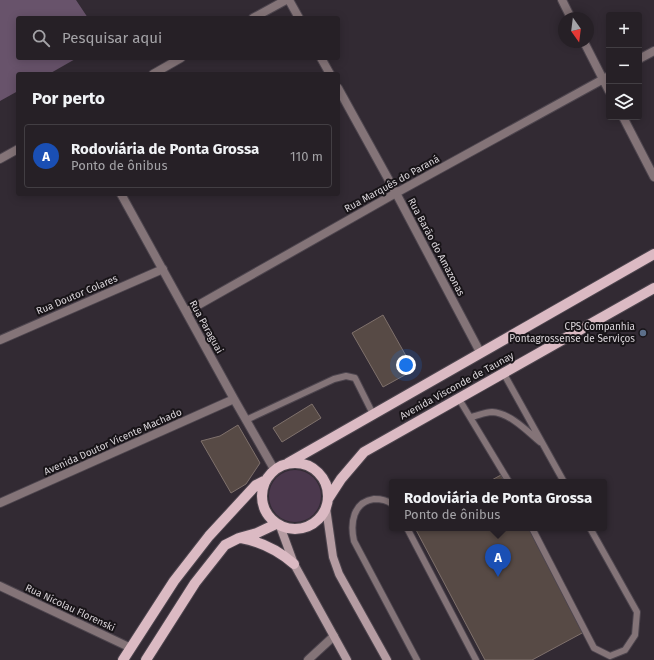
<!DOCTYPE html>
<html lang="pt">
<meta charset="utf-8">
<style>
body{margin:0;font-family:"Fira Sans",sans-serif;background:#2e282e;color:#f1f3f6}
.controls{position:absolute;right:12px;top:12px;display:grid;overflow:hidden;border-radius:4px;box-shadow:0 2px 10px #0003}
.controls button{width:36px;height:36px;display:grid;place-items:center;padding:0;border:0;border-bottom:1px solid #423e43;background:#262026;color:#f1f3f6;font:20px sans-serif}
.compass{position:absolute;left:558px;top:12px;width:36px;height:36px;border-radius:50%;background:#262026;box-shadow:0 2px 10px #0003;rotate:166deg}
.you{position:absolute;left:406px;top:365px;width:14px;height:14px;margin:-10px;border:3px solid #fff;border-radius:50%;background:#1a73e8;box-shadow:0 0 0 6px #1a73e833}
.badge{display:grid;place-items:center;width:26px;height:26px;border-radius:50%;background:#d93025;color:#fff;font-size:13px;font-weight:700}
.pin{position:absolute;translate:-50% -33px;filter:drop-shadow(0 1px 2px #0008)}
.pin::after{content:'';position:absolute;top:21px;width:14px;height:12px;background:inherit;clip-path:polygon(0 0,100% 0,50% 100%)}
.popup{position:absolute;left:389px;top:479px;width:218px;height:52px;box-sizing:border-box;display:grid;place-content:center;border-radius:4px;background:#262026;filter:drop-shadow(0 1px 3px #0005);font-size:13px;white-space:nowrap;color:#a4a3a7}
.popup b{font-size:15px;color:#f1f3f6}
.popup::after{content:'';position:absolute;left:50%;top:100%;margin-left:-8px;border:8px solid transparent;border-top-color:#262026}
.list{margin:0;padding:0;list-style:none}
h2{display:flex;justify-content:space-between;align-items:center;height:52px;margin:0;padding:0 16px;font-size:17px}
h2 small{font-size:13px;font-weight:400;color:#a4a3a7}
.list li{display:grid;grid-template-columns:26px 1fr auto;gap:12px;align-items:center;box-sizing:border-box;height:64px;margin:0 8px 8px;padding:0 8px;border:1px solid #423e43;border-radius:4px}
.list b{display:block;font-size:15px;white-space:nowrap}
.list p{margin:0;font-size:13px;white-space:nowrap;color:#a4a3a7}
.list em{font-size:13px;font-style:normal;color:#a4a3a7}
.icon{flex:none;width:22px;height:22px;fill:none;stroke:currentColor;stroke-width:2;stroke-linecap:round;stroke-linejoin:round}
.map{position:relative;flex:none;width:654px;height:660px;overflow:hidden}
.search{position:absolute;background:#262026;box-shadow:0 2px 10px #0003;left:16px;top:16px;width:324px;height:44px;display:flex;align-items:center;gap:10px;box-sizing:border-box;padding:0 14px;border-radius:4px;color:#a4a3a7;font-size:15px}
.panel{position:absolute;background:#262026;box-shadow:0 2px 10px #0003;left:16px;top:72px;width:324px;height:124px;border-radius:4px}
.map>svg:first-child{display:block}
.green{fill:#4b384d}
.forest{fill:#68536b}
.building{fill:#574a45;stroke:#7f716c}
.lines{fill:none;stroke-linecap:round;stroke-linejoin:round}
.lane-casing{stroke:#4d454e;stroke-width:8}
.street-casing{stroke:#4d454e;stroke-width:10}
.secondary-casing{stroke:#4d454e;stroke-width:10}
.primary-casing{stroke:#4d454e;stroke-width:12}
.lane{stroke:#847478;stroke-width:6}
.street{stroke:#847478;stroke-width:8}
.secondary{stroke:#b59ca2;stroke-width:8}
.primary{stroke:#dbbac3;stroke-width:10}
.service-dot{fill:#5c6f8a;stroke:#181418;stroke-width:1.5}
.labels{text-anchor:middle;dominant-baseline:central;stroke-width:4;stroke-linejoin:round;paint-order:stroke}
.street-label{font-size:10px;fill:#dad5da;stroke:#181418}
.poi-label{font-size:10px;fill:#dad5da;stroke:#181418;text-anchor:end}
</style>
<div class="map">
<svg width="654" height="660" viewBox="0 0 654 660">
<rect width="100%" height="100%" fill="#322a33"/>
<path class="green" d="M269 496a26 26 0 1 1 52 0a26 26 0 1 1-52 0Z"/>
<path class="forest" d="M 0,0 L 76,0 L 88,18 L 18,18 L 18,58 L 77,58 L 49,74 L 18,74 L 18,91 L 0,101 Z"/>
<path class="building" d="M 383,315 L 414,370 L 383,387 L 352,333 Z
M 312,404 L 321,418 L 282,442 L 273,428 Z
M 238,425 L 260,463 L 246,484 L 231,493 L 201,441 L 220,436 Z
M 501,475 L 504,482 L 488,482 Z
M 415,528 L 529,528 L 584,632 L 532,660 L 485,660 Z"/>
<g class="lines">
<g class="lane-casing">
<path id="lane" d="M 504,374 L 564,482
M 459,399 L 509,482
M 471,417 C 477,416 485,412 492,412 C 510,413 527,431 540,442
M 246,420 L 334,379 L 346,376 L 355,378 L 373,414
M 392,504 C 387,500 380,499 374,499 C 353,502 350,523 354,541 L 417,660
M 407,528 L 476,660
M 532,528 L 594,648 L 610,656 L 625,650 L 635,635 L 637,612 L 590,528"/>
</g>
<g class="street-casing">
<path id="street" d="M 289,0 L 299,18
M 562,0 L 571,18
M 253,18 L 286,0
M 584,42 L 609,91
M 321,58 L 330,74
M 639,59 L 654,51
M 153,74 L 181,58
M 338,88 L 396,193 L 480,352
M 623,117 L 654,177
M 0,159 L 18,149
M 121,194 L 234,399 L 274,469
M 186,312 L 396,193 L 609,76
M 0,340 L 163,269
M 0,503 L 234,399
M 0,586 L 131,648
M 308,660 L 334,636"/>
</g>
<g class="secondary-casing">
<path id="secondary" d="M 326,508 L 333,557 L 339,574 L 387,660
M 280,526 L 294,564 L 347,660"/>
</g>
<g class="primary-casing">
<path id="primary" d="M262 496a33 33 0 1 1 66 0a33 33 0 1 1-66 0Z
M 288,463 L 654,254
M 328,499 L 341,479 L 364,452 L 654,288
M 241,538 C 262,542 278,550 294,564
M 123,660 L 174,581 L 209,536 L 256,485 L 264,481
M 146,660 L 195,583 L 225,545 L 239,538 L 257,533 L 276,524"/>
</g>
<use href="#lane" class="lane"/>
<use href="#street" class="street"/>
<use href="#secondary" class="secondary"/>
<use href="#primary" class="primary"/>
</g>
<circle class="service-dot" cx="643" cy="333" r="4"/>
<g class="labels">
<g class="street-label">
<text transform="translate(392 184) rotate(-29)">Rua Marquês do Paraná</text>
<text transform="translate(436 247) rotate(62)">Rua Barão do Amazonas</text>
<text transform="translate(77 295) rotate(-23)">Rua Doutor Colares</text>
<text transform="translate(206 327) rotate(61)">Rua Paraguai</text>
<text transform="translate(457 386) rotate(-29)">Avenida Visconde de Taunay</text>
<text transform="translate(113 442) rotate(-24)">Avenida Doutor Vicente Machado</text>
<text transform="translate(70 608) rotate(25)">Rua Nicolau Florenski</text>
</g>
<g class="poi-label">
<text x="635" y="327">CPS Companhia<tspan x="635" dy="12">Pontagrossense de Serviços</tspan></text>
</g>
</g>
</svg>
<div class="controls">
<button>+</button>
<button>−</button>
<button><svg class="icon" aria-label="layers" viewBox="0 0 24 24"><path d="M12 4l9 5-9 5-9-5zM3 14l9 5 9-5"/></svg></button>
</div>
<svg class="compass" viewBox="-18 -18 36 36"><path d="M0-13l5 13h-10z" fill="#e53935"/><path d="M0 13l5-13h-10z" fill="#a4a3a7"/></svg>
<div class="you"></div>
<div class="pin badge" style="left:498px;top:577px;background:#1a4fb4">A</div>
<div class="popup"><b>Rodoviária de Ponta Grossa</b>Ponto de ônibus</div>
<div class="search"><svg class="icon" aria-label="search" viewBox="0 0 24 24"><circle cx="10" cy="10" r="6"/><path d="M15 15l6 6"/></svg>Pesquisar aqui</div>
<section class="panel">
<h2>Por perto<small></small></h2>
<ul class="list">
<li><span class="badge" style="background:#1a4fb4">A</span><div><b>Rodoviária de Ponta Grossa</b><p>Ponto de ônibus</p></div><em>110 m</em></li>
</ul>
</section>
</div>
